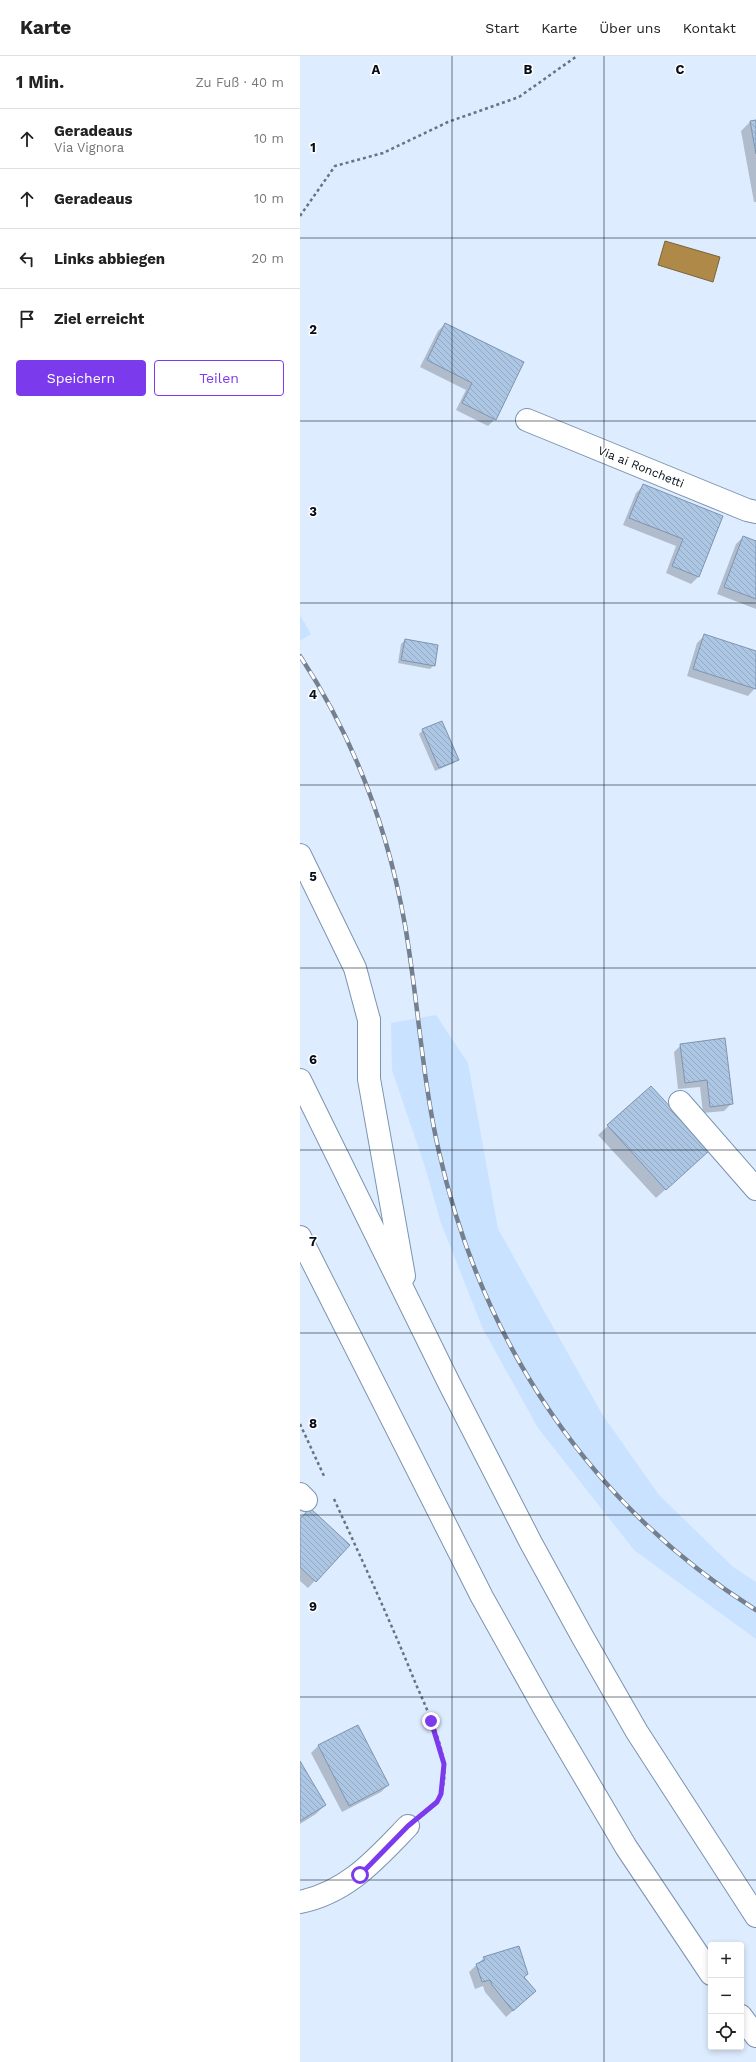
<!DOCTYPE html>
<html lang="de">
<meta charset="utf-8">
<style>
body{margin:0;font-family:"Work Sans",sans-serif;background:#f6f6f6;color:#222}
.controls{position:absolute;right:12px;bottom:12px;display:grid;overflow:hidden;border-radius:4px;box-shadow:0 2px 6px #0003}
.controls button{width:36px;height:36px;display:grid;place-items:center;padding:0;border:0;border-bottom:1px solid #e0e0e0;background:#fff;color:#222;font:20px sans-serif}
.stop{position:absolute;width:12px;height:12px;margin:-9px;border:3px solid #7c3aed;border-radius:50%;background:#fff}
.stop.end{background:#7c3aed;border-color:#fff;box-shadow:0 1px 4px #0008}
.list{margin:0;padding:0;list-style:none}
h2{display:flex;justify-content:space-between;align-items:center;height:52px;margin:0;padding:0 16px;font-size:17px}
h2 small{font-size:13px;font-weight:400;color:#767676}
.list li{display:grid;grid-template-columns:26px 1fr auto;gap:12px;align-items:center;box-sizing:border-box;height:60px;padding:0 16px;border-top:1px solid #e0e0e0}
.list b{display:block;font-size:15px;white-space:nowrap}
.list p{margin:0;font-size:13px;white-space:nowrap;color:#767676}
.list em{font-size:13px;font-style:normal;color:#767676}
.actions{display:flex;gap:8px;padding:12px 16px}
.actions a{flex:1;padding:9px 0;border:1px solid #7c3aed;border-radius:4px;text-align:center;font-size:14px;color:#7c3aed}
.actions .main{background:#7c3aed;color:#fff}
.icon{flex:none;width:22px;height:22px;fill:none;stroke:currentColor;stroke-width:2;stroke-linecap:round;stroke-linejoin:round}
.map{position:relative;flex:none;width:456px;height:2006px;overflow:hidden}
header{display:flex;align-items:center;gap:24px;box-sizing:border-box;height:56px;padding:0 20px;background:#fff;border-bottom:1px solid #e0e0e0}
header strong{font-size:19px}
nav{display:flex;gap:22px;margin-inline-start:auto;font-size:14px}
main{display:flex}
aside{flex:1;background:#fff}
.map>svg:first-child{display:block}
.built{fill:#c9e2ff}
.water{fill:#ae8947;stroke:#7c6439}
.shadow{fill:#0003}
.building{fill:url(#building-back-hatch);stroke:#7d95b1}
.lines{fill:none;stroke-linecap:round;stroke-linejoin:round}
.minor-casing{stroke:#7b93af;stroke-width:24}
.highway-casing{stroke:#7b93af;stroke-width:24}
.path{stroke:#687382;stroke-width:2.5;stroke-dasharray:3 3;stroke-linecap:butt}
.minor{stroke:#fff;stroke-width:22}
.highway{stroke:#fff;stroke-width:22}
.rail-casing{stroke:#74808f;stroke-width:4.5}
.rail{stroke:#fff;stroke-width:3;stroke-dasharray:9;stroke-linecap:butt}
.route{stroke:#7c3aed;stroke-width:5}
.grid{fill:none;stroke:#060f19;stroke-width:1;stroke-opacity:0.55}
.labels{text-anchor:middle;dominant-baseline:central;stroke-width:3;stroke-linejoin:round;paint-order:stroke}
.street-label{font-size:12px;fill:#060f19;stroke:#fff}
.grid-label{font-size:13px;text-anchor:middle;font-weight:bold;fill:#060f19;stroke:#fff;stroke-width:3;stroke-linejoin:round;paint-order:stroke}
</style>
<header>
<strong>Karte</strong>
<nav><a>Start</a><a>Karte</a><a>Über uns</a><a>Kontakt</a></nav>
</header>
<main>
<aside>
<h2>1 Min.<small>Zu Fuß · 40 m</small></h2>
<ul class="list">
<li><svg class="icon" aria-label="ahead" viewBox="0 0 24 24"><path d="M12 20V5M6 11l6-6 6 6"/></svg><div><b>Geradeaus</b><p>Via Vignora</p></div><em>10 m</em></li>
<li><svg class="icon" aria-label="ahead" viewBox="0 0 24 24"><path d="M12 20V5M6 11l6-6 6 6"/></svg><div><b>Geradeaus</b></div><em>10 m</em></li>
<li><svg class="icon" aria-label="left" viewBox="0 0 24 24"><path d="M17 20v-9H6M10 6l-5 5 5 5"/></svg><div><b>Links abbiegen</b></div><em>20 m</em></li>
<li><svg class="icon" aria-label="arrive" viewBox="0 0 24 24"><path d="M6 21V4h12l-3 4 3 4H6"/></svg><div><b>Ziel erreicht</b></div></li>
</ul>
<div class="actions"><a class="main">Speichern</a><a>Teilen</a></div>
</aside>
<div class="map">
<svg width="456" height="2006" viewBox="0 0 456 2006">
<defs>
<pattern id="building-back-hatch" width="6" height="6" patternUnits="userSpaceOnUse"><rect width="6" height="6" fill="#acc6e3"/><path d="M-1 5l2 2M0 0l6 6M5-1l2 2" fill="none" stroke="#92a9c2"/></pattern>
</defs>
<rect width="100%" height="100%" fill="#ddecff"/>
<path class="built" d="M 0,559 L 11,578 L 0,585 Z
M 136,959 L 168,1007 L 198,1173 L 302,1358 L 359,1439 L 433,1511 L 456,1526 L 456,1583 L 334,1494 L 238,1372 L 183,1273 L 141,1167 L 125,1111 L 92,1014 L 91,967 Z"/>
<path class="water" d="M 365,185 L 420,201 L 413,226 L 358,209 Z"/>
<path class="shadow" d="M 456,65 L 456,146 L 454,146 L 441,75 L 450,66 Z
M 145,268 L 195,363 L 188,370 L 156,354 L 166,334 L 120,311 L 138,275 Z
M 343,430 L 422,461 L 398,521 L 391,528 L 366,517 L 376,490 L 323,469 L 336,437 Z
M 443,481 L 456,486 L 456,553 L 417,538 L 436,488 Z
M 404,580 L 456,596 L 456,631 L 448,640 L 387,620 L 397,587 Z
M 105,584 L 134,609 L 130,613 L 98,607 L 101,588 Z
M 123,674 L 158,703 L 154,707 L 135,715 L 119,678 Z
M 381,989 L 431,1048 L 424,1055 L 403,1057 L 400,1031 L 378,1033 L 374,996 Z
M 351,1031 L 399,1103 L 356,1142 L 298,1079 Z
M 0,1459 L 49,1489 L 8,1532 L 0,1525 Z
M 57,1670 L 88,1729 L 81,1736 L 42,1756 L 11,1697 L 18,1690 Z
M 0,1707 L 25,1749 L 16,1758 L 0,1768 Z
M 184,1902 L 223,1921 L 235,1935 L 206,1961 L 185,1936 L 183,1930 L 175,1933 L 169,1916 Z"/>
<path class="building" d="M 456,64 L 456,98 L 450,65 Z
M 145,267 L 224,306 L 196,364 L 162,347 L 172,327 L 127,304 Z
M 343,428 L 423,460 L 399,521 L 372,510 L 383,483 L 329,462 Z
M 443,480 L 456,485 L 456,543 L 424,531 Z
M 404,578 L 456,595 L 456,633 L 393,613 Z
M 105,583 L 138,589 L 135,610 L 101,604 Z
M 142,665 L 159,704 L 139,712 L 122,673 Z
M 425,982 L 433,1048 L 410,1051 L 407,1024 L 385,1027 L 380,988 Z
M 351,1030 L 410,1094 L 366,1134 L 307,1069 Z
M 10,1452 L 50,1489 L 16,1526 L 0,1511 L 0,1463 Z
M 58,1669 L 89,1729 L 49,1750 L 18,1689 Z
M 0,1705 L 26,1749 L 0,1765 Z
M 219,1890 L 228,1918 L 224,1921 L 236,1935 L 213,1955 L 192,1929 L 190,1924 L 182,1926 L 176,1908 L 185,1904 L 183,1901 Z"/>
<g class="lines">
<g class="minor-casing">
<path id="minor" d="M 227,364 L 447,454 L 456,456
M 0,799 L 55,912 L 69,964
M 380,1046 L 456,1133
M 0,1438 L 6,1444
M 0,1846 C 48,1836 76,1803 108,1770"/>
</g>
<g class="highway-casing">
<path id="highway" d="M 69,964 L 69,1023 L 104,1220
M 0,1024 L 149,1327 L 231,1487 L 282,1580 L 337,1676 L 456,1860
M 0,1181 L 182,1541 L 244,1652 L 326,1791 L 411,1918
M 441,1960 L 456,1980"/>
</g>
<path class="path" d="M 0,160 L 35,110 L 83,97 L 148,66 L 219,41 L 277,0
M 0,1368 L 24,1420
M 34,1443 C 62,1504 90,1564 115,1626 C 125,1649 142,1685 144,1709 C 146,1726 142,1742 129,1753"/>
<use href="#minor" class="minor"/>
<use href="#highway" class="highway"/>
<g class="rail-casing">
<path id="rail" d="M 0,600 C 54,682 88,773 105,869 C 118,944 122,1022 139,1096 C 182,1287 290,1449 456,1554"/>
</g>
<use href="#rail" class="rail"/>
</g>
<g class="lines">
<path class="route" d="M 60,1819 L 108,1770 L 137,1746 L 141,1738 L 144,1708 L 131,1665"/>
</g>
<path class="grid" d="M 152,0 L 152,2006M 304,0 L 304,2006M 0,182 L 456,182M 0,365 L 456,365M 0,547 L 456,547M 0,729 L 456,729M 0,912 L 456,912M 0,1094 L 456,1094M 0,1277 L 456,1277M 0,1459 L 456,1459M 0,1641 L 456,1641M 0,1824 L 456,1824"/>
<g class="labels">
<g class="street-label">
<text transform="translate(341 411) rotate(22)">Via ai Ronchetti</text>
</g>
</g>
<g class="grid-label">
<text x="76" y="18">A</text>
<text x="228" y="18">B</text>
<text x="380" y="18">C</text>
<text x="13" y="96">1</text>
<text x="13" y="278">2</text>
<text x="13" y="460">3</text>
<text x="13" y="643">4</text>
<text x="13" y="825">5</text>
<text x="13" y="1008">6</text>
<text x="13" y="1190">7</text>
<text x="13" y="1372">8</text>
<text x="13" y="1555">9</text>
</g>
</svg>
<div class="controls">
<button>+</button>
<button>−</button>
<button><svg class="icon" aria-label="locate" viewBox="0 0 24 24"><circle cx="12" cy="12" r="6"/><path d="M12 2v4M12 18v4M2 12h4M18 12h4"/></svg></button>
</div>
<div class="stop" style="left:60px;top:1819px"></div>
<div class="stop end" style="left:131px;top:1665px"></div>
</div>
</main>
